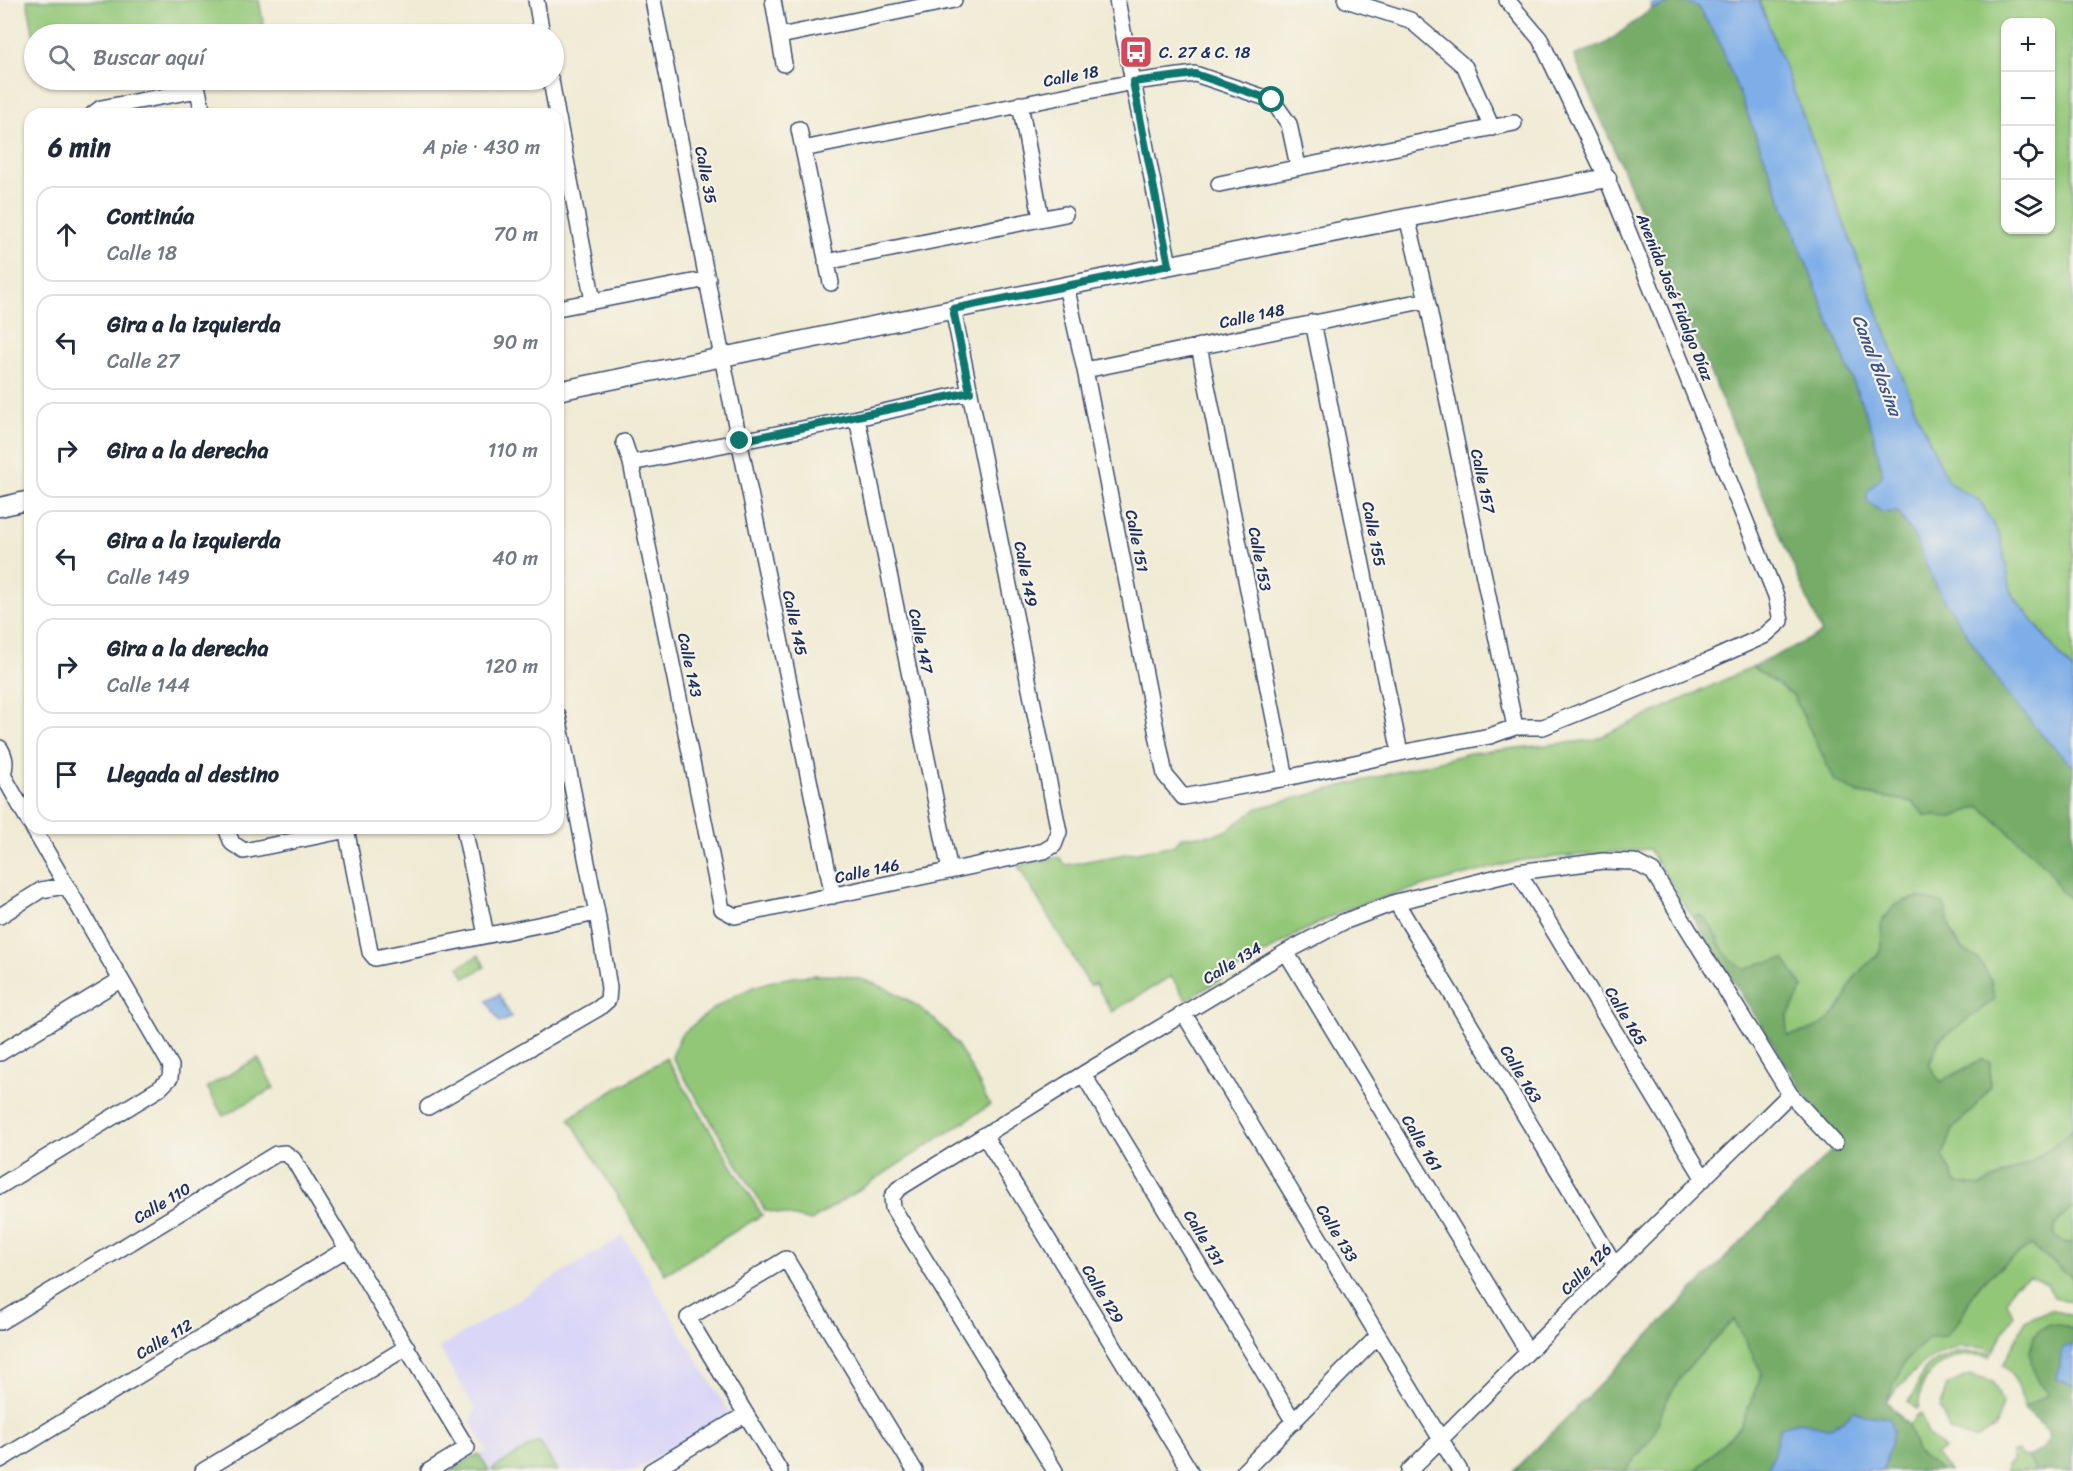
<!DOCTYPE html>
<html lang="es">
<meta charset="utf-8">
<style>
body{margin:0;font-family:Sriracha,sans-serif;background:#f2f2f3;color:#1f2937}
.controls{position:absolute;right:18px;top:18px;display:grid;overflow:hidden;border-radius:12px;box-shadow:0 2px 4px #0004}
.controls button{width:54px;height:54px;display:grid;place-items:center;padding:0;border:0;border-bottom:2px solid #e0e1e3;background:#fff;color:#1f2937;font:30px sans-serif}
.stop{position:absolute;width:18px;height:18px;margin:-14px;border:4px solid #0f766e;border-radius:50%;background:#fff}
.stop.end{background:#0f766e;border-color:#fff;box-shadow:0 2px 6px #0008}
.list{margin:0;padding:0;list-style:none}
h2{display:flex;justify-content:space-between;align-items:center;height:78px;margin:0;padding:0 24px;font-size:26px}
h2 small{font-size:20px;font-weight:400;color:#747a83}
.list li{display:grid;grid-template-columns:39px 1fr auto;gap:18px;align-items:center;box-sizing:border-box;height:96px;margin:0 12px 12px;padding:0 12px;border:2px solid #e0e1e3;border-radius:18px}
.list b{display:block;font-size:22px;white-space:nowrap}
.list p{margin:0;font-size:20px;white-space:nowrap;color:#747a83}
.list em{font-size:20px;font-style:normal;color:#747a83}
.icon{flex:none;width:33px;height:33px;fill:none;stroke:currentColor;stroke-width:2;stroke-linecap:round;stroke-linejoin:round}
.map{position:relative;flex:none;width:2073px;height:1471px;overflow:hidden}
.search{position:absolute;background:#fff;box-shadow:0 2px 4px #0004;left:24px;top:24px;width:540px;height:66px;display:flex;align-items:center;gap:15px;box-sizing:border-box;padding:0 21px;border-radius:33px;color:#747a83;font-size:22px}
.panel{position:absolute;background:#fff;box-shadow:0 2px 4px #0004;left:24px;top:108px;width:540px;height:726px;border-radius:18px}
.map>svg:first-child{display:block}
.built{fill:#dad6f7}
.green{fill:#93c778;stroke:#577b6b;stroke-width:1.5;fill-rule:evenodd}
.forest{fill:#76ac68;stroke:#486e63;stroke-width:1.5}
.water{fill:#7eade8;stroke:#4c6ea3;stroke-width:1.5}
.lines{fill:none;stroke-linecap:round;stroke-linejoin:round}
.minor-casing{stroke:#3b4b70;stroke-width:18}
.tertiary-casing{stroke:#3b4b70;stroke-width:21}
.minor{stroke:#fff;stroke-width:15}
.tertiary{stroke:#fff;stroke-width:18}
.route{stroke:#0f766e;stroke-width:8}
.labels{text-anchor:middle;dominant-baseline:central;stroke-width:4.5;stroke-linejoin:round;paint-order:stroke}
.poi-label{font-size:16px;fill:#1b2f5e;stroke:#f7f3e8;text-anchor:start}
.street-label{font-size:16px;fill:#1b2f5e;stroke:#f7f3e8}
.water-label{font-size:18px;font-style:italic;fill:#395587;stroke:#f7f3e8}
</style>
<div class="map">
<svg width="2073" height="1471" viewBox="0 0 2073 1471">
<rect width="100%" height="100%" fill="#f7f3e8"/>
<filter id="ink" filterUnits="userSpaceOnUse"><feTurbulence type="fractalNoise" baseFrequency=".0167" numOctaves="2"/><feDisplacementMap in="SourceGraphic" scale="12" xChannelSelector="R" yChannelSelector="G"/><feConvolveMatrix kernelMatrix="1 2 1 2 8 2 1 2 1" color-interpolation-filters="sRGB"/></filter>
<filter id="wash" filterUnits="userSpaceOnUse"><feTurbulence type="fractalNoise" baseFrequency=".008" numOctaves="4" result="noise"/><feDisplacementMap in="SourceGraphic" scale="24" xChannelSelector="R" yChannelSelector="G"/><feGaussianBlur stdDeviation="1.35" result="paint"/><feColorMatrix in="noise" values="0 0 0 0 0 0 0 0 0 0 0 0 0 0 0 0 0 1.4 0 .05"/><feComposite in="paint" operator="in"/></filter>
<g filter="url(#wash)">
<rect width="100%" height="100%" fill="#f0ebd4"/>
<path class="built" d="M 623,1236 L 730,1414 L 633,1471 L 491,1471 L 481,1455 L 487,1450 L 471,1423 L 475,1409 L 439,1348 Z"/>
<path class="green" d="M 27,0 L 259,0 L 264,26 L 223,34 L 34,34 L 34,37 Z
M 1759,0 L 2073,0 L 2073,672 L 2011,593 L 2001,538 L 1980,501 L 1949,483 L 1914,407 ZM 2006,22 L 2050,22 L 2050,230 L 2006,230 Z
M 1752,667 L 1793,695 L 1835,781 L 1859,793 L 1913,802 L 1953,817 L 1980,806 L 2047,867 L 2060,890 L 2073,901 L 2073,1127 L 2069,1134 L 2031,1162 L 1980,1186 L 1956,1183 L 1943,1155 L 1954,1127 L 1972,1110 L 1990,1087 L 1981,1059 L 1941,1082 L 1929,1066 L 1939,1040 L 1994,1000 L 1991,980 L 1978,959 L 1961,948 L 1952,934 L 1944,904 C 1912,895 1903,895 1881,922 C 1885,967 1873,952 1853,980 C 1849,985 1848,992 1846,998 C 1831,1025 1814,1031 1786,1036 L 1787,1018 L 1803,987 L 1761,963 L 1745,970 L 1726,955 L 1709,923 L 1700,915 L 1693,918 L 1649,849 L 1522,860 L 1394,894 L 1344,910 L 1301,932 L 1186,1000 L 1171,976 L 1112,1012 L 1095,983 L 1090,986 L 1018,866 L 1059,857 L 1066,865 L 1175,845 L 1181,837 L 1213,835 L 1226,831 L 1258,808 L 1470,753 L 1594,740 Z
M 479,955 L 485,967 L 465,978 L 459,967 Z
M 814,975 C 825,975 836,975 846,976 C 888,983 932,1010 957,1045 C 970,1064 979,1085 990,1105 L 811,1221 L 765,1210 L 672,1057 C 675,1050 677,1041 681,1035 C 686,1030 694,1025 699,1020 C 736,990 767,978 814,975 Z
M 258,1058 L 274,1088 L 223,1116 L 207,1087 Z
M 666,1058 L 762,1215 L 665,1274 L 569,1118 Z
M 2073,1206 L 2073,1243 L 2062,1242 L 2055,1236 L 2055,1225 Z
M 2031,1245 L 2073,1278 L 2073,1301 L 2054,1298 L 2047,1284 L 2030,1277 L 2014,1285 L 2007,1301 L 2013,1315 L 1993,1351 C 1944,1334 1916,1369 1886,1401 L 1906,1360 L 1930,1337 L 1961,1318 L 1972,1295 L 1984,1280 Z
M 2051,1309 L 2073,1316 L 2073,1330 L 2066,1326 L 2035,1333 C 2027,1360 2031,1372 2049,1394 L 2023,1408 C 2021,1389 2016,1378 2003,1365 L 2025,1321 Z
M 1734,1319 L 1762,1373 L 1741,1426 L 1695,1471 L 1625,1471 L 1653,1436 L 1665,1403 L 1683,1373 Z
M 1961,1352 L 1991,1353 L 1989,1357 C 1954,1350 1919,1366 1919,1407 L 1916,1409 L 1908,1401 C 1916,1394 1917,1386 1921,1376 C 1927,1362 1947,1355 1961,1352 Z
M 1969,1375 L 1993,1382 L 2003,1404 L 1995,1428 L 1974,1439 L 1950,1431 L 1940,1409 L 1947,1385 Z
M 1920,1413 L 1928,1434 L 1944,1449 L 1935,1454 L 1949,1471 L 1941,1471 L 1917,1452 L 1908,1425 L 1916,1418 L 1915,1416 Z
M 539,1441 L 557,1471 L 493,1471 L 492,1469 Z
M 2018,1451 L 2021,1457 L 2028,1457 L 2036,1471 L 2007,1471 L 2007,1465 L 2012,1461 L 2012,1452 Z
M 479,1454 L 489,1471 L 450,1471 Z"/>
<path class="forest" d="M 1678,1 L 1697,6 L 1717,37 L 1873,432 L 1883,476 L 1874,484 L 1882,512 L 1898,512 L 1914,536 L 1936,587 L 2043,736 L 2073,767 L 2073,901 L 2060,890 L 2047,867 L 1980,806 L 1953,817 L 1925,816 L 1913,802 L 1859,793 L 1835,781 L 1793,695 L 1752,667 L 1822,633 L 1574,56 L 1605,44 L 1652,9 Z
M 1918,897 L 1944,904 L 1952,934 L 1961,948 L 1978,959 L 1991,980 L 1994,1000 L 1939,1040 L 1929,1065 L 1941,1082 L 1982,1059 L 1990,1062 L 1990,1087 L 1972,1110 L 1954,1127 L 1943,1155 L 1956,1183 L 1980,1186 L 2031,1162 L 2069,1134 L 2073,1127 L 2073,1206 L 2055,1225 L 2055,1236 L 2062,1242 L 2073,1243 L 2073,1278 L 2031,1245 L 1984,1280 L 1972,1295 L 1961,1318 L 1946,1336 L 1930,1337 L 1906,1360 L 1886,1401 L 1908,1425 L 1917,1452 L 1941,1471 L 1695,1471 L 1741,1426 L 1762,1373 L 1734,1319 L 1683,1373 L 1665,1403 L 1653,1436 L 1625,1471 L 1514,1471 L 1837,1145 L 1693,918 L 1699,915 L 1709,923 L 1726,955 L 1745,970 L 1761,963 L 1784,959 L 1803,987 L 1787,1018 L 1787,1036 C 1814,1031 1832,1024 1846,997 C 1848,992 1849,985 1853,980 C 1873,952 1885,966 1881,923 L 1895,905 Z
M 2049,1324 L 2066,1326 L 2073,1330 L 2073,1343 L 2063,1349 L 2056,1378 L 2073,1385 L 2073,1471 L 2036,1471 L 2028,1457 L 2042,1450 L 2049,1438 L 2047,1430 L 2023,1408 L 2049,1394 L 2039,1382 L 2032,1367 L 2030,1351 L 2035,1333 Z"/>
<path class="water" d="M 1658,0 L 1759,0 L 1914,407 L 1949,483 L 1980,501 L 2001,538 L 2011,593 L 2073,672 L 2073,767 L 2043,736 L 2001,686 L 1936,587 L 1914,536 L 1898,512 L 1882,512 L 1867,501 L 1867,492 L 1883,475 L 1873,432 L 1717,37 L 1697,6 L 1678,1 L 1652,9 L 1651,5 Z
M 499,994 L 511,1017 L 500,1023 L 487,1001 Z
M 2073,1343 L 2073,1385 L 2056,1379 L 2063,1348 Z
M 1854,1411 L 1865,1415 L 1889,1418 L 1893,1432 L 1883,1471 L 1766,1471 L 1774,1453 L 1780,1427 L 1799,1422 L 1828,1428 L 1844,1420 Z"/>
</g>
<g filter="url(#ink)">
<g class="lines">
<g class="minor-casing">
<path id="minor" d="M 536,0 L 542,34
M 653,0 L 722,357 L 833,896
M 773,0 L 784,64
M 1117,0 L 1169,265
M 1346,0 L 1410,20 L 1465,67 L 1492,128
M 780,36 L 954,0
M 551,80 L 557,114
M 1020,104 L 1041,218
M 93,114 L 101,108 L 198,90 L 203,114
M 558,118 L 593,301
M 799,129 L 831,283
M 803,149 L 1133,82 L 1195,74 L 1272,100 L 1289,124 L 1298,166
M 1219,184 L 1514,123
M 1407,217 L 1427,300 L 1515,727
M 826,262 L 1065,214
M 1066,286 L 1085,370 L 1165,775 L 1183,797 L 1286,778 L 1400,753 L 1490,736 L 1515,727 L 1543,727 L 1708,661 L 1764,636 L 1781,621 L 1776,596 L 1605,174 L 1540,39 L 1507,0
M 558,308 L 708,279
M 1313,322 L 1400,753
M 1199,346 L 1286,778
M 1085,370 L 1427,300
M 857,418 L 950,871
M 624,442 L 631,463 L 722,909 L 735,916 L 1044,851 L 1054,845 L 1059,832 L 953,309
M 631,463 L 857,418 L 970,392
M 0,748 C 6,758 6,764 3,775 L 30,823
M 226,828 L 232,843 L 244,851 L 347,830
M 346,828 L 370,952 L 375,958 L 597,913
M 464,828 L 486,935
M 1518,872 L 1704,1179
M 1396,902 L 1615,1265
M 0,916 L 41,890 L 65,886
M 1286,952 L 1528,1352
M 1184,1014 L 1460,1471
M 0,1053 L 120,980
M 1083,1074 L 1294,1422
M 428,1107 L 599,1008 L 608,1000 L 609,988 L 597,913 L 558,716
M 984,1135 L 1190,1471
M 0,1186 L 160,1088 L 170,1078 L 171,1066 L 33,828
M 0,1322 L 276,1154 L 285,1153 L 293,1159 L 467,1448 L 429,1471
M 0,1460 L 348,1248
M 203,1471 L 407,1347
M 651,1471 L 746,1414
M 780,1471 L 688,1318 L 786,1259 L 915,1471
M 1055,1471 L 893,1208 L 892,1197 L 898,1189 L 1083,1074 L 1286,952 L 1343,922 L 1396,902 L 1518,872 L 1603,861 L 1634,862 L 1653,872 L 1790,1094 L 1835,1143
M 1244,1471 L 1378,1336
M 1409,1471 L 1615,1265 L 1790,1094"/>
</g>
<g class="tertiary-casing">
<path id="tertiary" d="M 558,391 L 1066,286 L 1607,178
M 0,507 L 30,500"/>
</g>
<use href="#minor" class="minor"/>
<use href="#tertiary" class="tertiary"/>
</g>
</g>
<g class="lines" filter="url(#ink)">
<path class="route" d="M 740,441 L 970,392 L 953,309 L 1169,265 L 1133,82 L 1195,74 L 1272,100"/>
</g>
<defs>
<g id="bus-square" transform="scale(1.725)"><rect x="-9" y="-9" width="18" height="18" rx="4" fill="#d1495b" stroke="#f7f3e8"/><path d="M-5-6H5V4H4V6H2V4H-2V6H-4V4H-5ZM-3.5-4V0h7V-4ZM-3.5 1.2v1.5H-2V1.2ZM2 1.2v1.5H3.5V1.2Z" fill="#fff"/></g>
</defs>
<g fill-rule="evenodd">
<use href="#bus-square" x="1136" y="52"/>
</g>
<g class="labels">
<g class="poi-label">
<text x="1159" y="52">C. 27 &amp; C. 18</text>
</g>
<g class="street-label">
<text transform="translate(1071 76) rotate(-11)">Calle 18</text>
<text transform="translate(706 175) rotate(79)">Calle 35</text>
<text transform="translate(1675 297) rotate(68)">Avenida José Fidalgo Díaz</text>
<text transform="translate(1252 316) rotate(-12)">Calle 148</text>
<text transform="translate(1483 481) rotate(78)">Calle 157</text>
<text transform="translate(1374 534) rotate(79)">Calle 155</text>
<text transform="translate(1137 541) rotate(79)">Calle 151</text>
<text transform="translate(1260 559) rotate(79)">Calle 153</text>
<text transform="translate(1026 574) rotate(79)">Calle 149</text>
<text transform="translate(795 623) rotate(78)">Calle 145</text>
<text transform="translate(921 641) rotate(78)">Calle 147</text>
<text transform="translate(690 665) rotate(78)">Calle 143</text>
<text transform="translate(867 871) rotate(-12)">Calle 146</text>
<text transform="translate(1232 963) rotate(-31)">Calle 134</text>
<text transform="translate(1626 1016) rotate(59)">Calle 165</text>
<text transform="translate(1521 1074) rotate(59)">Calle 163</text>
<text transform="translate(1422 1143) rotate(59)">Calle 161</text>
<text transform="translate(162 1203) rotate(-31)">Calle 110</text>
<text transform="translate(1337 1233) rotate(59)">Calle 133</text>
<text transform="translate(1204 1238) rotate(59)">Calle 131</text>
<text transform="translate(1586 1269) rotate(-45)">Calle 126</text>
<text transform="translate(1103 1294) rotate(59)">Calle 129</text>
<text transform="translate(164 1339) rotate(-31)">Calle 112</text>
</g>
<g class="water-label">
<text transform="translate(1877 365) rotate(69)">Canal Blasina</text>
</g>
</g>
</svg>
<div class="controls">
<button>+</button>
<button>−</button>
<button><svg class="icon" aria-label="locate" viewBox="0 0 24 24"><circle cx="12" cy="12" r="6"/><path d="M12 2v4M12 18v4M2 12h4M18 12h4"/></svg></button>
<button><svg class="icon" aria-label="layers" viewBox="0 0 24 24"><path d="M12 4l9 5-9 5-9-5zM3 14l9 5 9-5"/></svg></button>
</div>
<div class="stop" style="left:1272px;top:100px"></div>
<div class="stop end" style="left:740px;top:441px"></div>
<div class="search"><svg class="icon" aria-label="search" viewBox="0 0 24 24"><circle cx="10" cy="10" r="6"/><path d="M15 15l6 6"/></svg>Buscar aquí</div>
<section class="panel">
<h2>6 min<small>A pie · 430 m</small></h2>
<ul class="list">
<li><svg class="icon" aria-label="ahead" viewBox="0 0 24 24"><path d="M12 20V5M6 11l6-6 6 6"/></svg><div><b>Continúa</b><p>Calle 18</p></div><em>70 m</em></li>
<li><svg class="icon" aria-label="left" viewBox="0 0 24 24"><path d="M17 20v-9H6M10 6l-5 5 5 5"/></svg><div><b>Gira a la izquierda</b><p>Calle 27</p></div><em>90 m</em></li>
<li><svg class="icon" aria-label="right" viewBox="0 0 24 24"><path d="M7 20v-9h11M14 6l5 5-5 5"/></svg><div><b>Gira a la derecha</b></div><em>110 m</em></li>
<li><svg class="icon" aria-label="left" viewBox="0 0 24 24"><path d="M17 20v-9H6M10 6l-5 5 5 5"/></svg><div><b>Gira a la izquierda</b><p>Calle 149</p></div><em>40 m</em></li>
<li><svg class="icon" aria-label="right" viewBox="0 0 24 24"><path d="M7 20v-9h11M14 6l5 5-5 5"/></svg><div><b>Gira a la derecha</b><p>Calle 144</p></div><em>120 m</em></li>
<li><svg class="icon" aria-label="arrive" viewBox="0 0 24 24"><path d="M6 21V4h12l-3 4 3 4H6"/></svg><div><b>Llegada al destino</b></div></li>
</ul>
</section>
</div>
